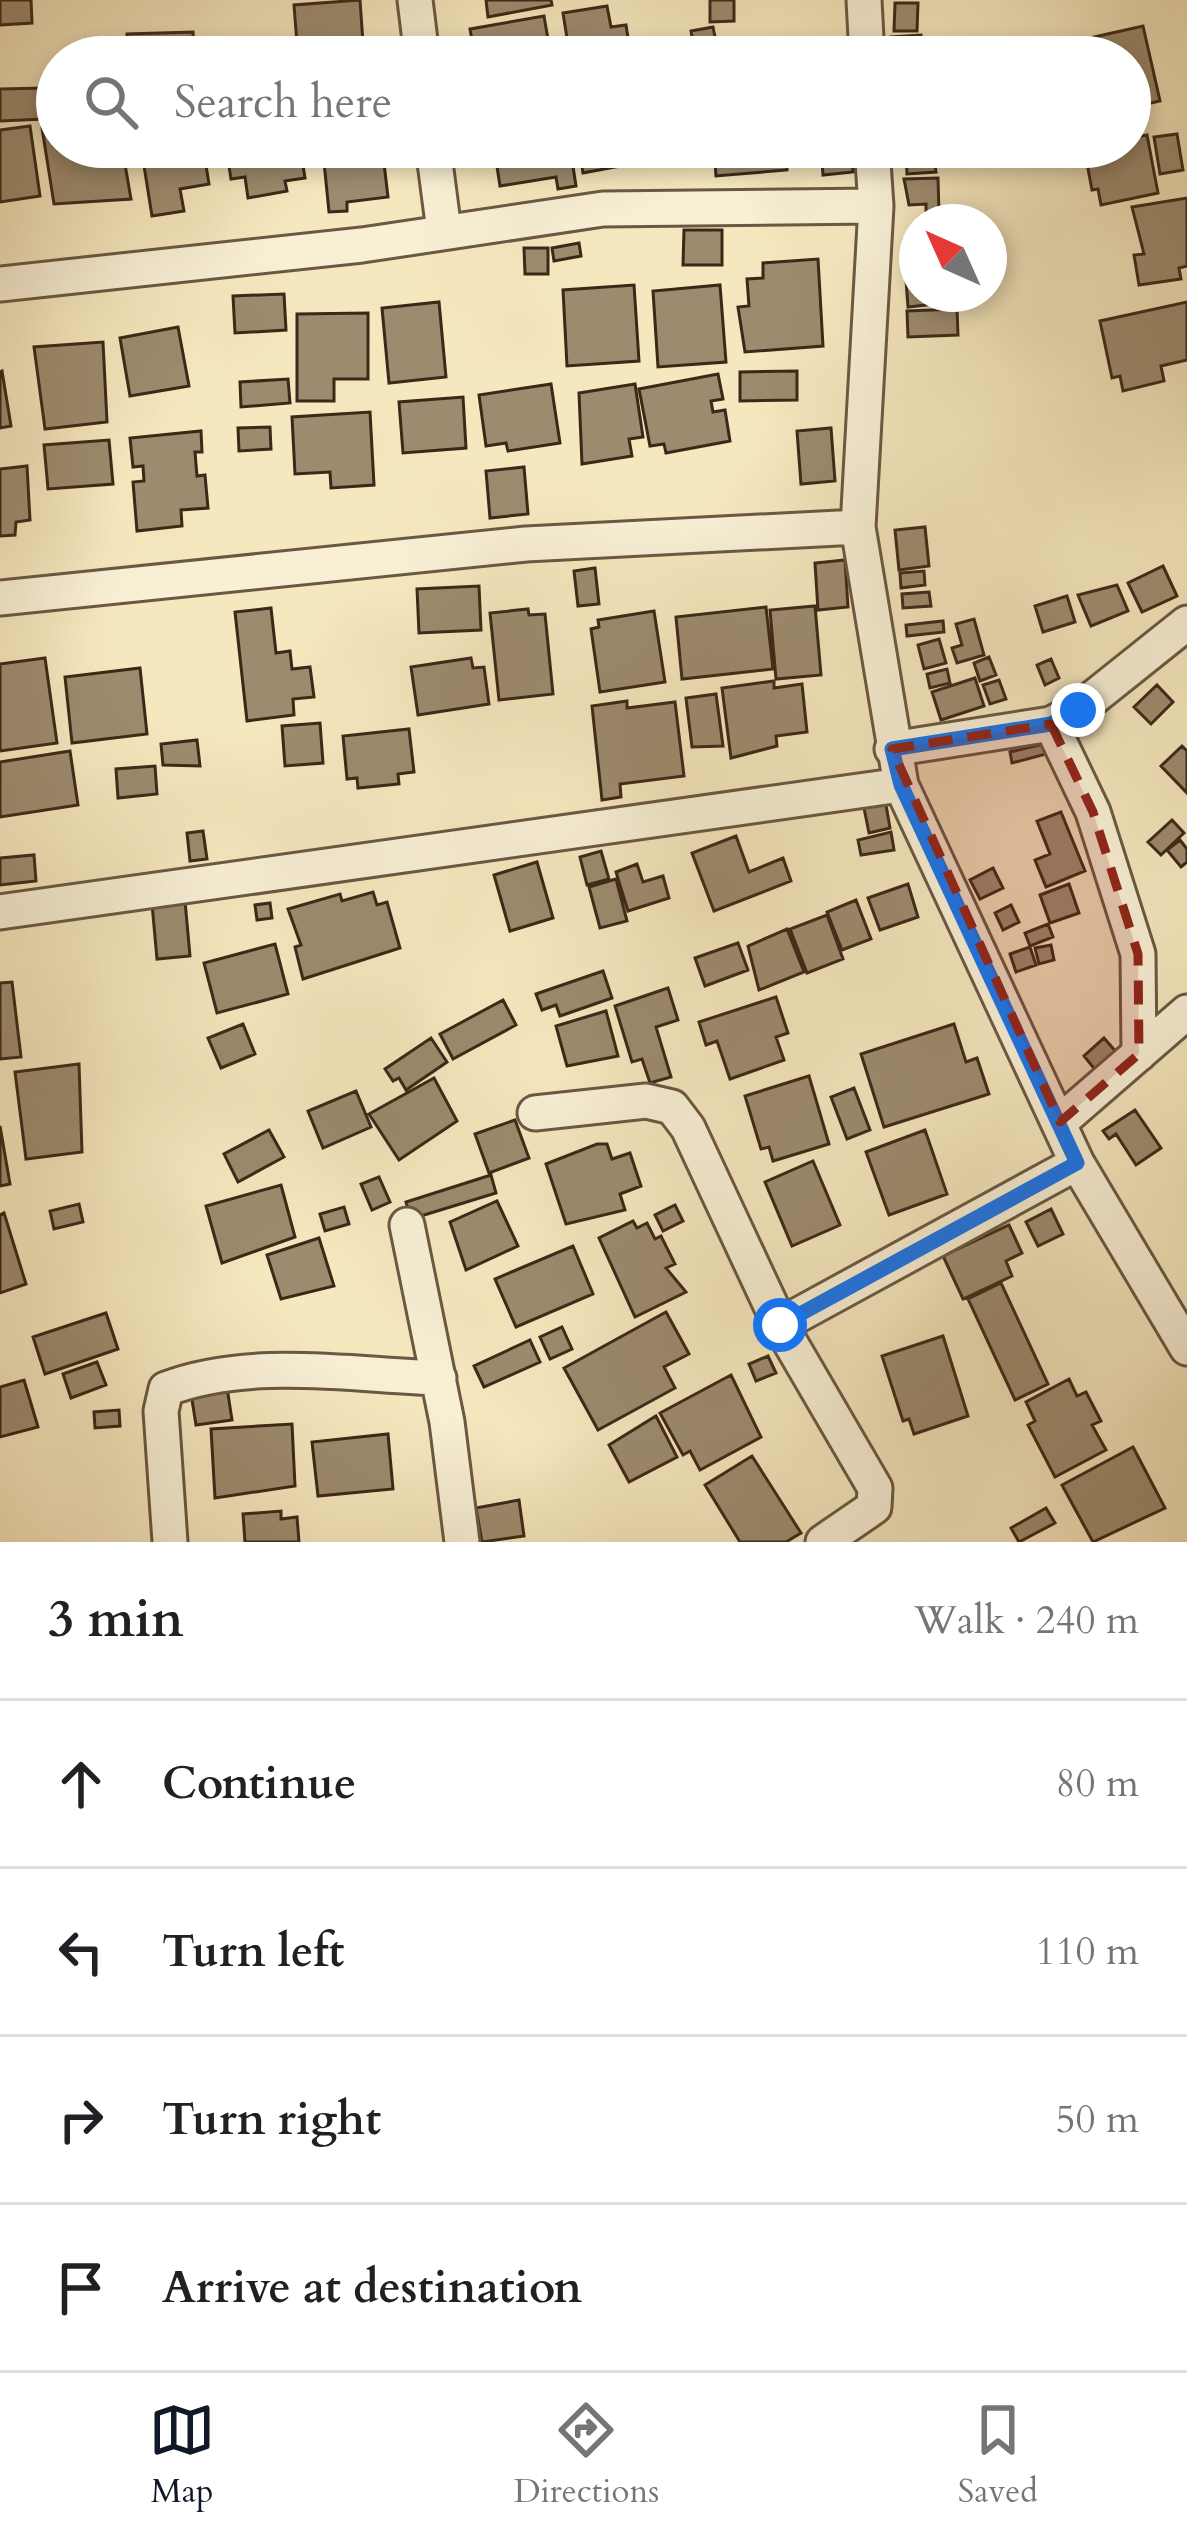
<!DOCTYPE html>
<meta charset="utf-8">
<style>
body{margin:0;font-family:Cardo,serif;background:#f6f6f6;color:#202124}
.compass{position:absolute;left:899px;top:204px;width:108px;height:108px;border-radius:50%;background:#fff;box-shadow:0 6px 18px #0003;rotate:315deg}
.stop{position:absolute;width:36px;height:36px;margin:-27px;border:9px solid #1a73e8;border-radius:50%;background:#fff}
.stop.end{background:#1a73e8;border-color:#fff;box-shadow:0 3px 12px #0008}
.list{margin:0;padding:0;list-style:none}
h2{display:flex;justify-content:space-between;align-items:center;height:156px;margin:0;padding:0 48px;font-size:51px}
h2 small{font-size:39px;font-weight:400;color:#757577}
.list li{display:grid;grid-template-columns:78px 1fr auto;gap:36px;align-items:center;box-sizing:border-box;height:168px;padding:0 48px;border-top:3px solid #e0e0e0}
.list b{display:block;font-size:45px;white-space:nowrap}
.list em{font-size:39px;font-style:normal;color:#757577}
.icon{flex:none;width:66px;height:66px;fill:none;stroke:currentColor;stroke-width:2;stroke-linecap:round;stroke-linejoin:round}
.map{position:relative;flex:none;width:1187px;height:1542px;overflow:hidden}
.search{position:absolute;background:#fff;box-shadow:0 6px 18px #0003;left:36px;right:36px;top:36px;height:132px;display:flex;align-items:center;gap:30px;box-sizing:border-box;padding:0 42px;border-radius:66px;color:#757577;font-size:45px}
.sheet{height:828px;background:#fff}
nav{display:flex;justify-content:space-around;align-items:center;box-sizing:border-box;height:168px;border-top:3px solid #e0e0e0;background:#fff;font-size:33px;color:#757577}
nav a{display:grid;justify-items:center;gap:6px}
nav .on{color:#111827}
.map>svg:first-child{display:block}
.building{fill:#9c8b6e;stroke:#3c2818;stroke-width:3}
.lines{fill:none;stroke-linecap:round;stroke-linejoin:round}
.street-casing{stroke:#6a5842;stroke-width:39}
.street{stroke:#f8efd5;stroke-width:33}
.route{stroke:#1a73e8;stroke-width:15}
.marked{fill:#8f2418;fill-opacity:0.2;stroke:#8f2418;stroke-width:9;stroke-dasharray:24 15;stroke-linejoin:round}
</style>
<div class="map">
<svg width="1187" height="1542" viewBox="0 0 1187 1542">
<rect width="100%" height="100%" fill="#f5e7be"/>
<filter id="stains"><feTurbulence type="fractalNoise" baseFrequency=".00167" numOctaves="4"/><feColorMatrix values="0 0 0 0 .2 0 0 0 0 .09 0 0 0 0 .02 0 0 0 .5 -.17"/></filter>
<radialGradient id="worn" r=".72"><stop offset=".6" stop-color="#630" stop-opacity="0"/><stop offset="1" stop-color="#630" stop-opacity=".3"/></radialGradient>
<path class="building" d="M 0,0 L 31,0 L 32,23 L 0,25 Z
M 360,0 L 364,57 L 298,57 L 294,5 Z
M 486,0 L 551,0 L 552,5 L 488,17 Z
M 710,0 L 734,0 L 734,21 L 710,22 Z
M 895,3 L 918,3 L 917,31 L 894,31 Z
M 607,6 L 611,27 L 626,25 L 631,57 L 570,57 L 563,13 Z
M 544,16 L 551,57 L 475,57 L 470,29 Z
M 1143,26 L 1160,101 L 1130,108 L 1130,57 L 1085,57 L 1081,40 Z
M 713,27 L 719,57 L 634,57 L 692,37 L 691,31 Z
M 193,32 L 194,57 L 128,57 L 127,34 Z
M 921,35 L 923,57 L 893,57 L 891,37 Z
M 43,88 L 44,119 L 0,121 L 0,89 Z
M 57,125 L 57,147 L 122,147 L 131,199 L 54,204 L 42,128 Z
M 30,126 L 40,196 L 0,202 L 0,130 Z
M 1177,134 L 1183,170 L 1160,174 L 1154,137 Z
M 1147,135 L 1158,193 L 1101,205 L 1098,189 L 1092,190 L 1084,147 L 1130,147 L 1130,138 Z
M 141,147 L 203,147 L 209,184 L 180,189 L 184,211 L 152,216 Z
M 226,147 L 300,147 L 305,178 L 285,181 L 287,191 L 248,198 L 245,177 L 231,179 Z
M 494,147 L 570,147 L 576,186 L 558,189 L 556,177 L 500,186 Z
M 579,147 L 616,147 L 620,166 L 583,173 Z
M 714,147 L 786,147 L 787,170 L 716,176 Z
M 821,147 L 851,147 L 853,172 L 823,175 Z
M 383,155 L 388,197 L 347,202 L 347,211 L 329,212 L 324,162 Z
M 934,155 L 936,172 L 907,174 L 906,156 Z
M 938,178 L 939,212 L 926,212 L 926,204 L 909,205 L 904,179 Z
M 1187,198 L 1187,266 L 1179,268 L 1181,279 L 1139,285 L 1134,255 L 1144,254 L 1132,207 Z
M 684,230 L 722,230 L 722,265 L 683,265 Z
M 904,240 L 917,240 L 917,271 L 905,272 Z
M 579,243 L 581,256 L 554,261 L 552,248 Z
M 524,248 L 548,248 L 548,274 L 525,274 Z
M 818,259 L 823,346 L 745,352 L 738,307 L 749,306 L 747,279 L 763,278 L 763,263 Z
M 917,279 L 917,294 L 953,294 L 954,302 L 908,307 L 906,280 Z
M 634,285 L 639,361 L 567,366 L 563,290 Z
M 720,285 L 726,362 L 658,367 L 653,291 Z
M 284,294 L 286,330 L 235,333 L 233,296 Z
M 439,302 L 446,377 L 389,383 L 382,308 Z
M 1187,302 L 1187,360 L 1161,366 L 1164,381 L 1123,391 L 1120,376 L 1112,378 L 1100,321 Z
M 957,309 L 958,335 L 908,337 L 907,311 Z
M 368,313 L 368,379 L 334,379 L 334,401 L 297,401 L 297,314 Z
M 178,327 L 189,386 L 130,396 L 120,338 Z
M 103,342 L 107,422 L 45,429 L 34,347 Z
M 2,371 L 11,426 L 0,428 L 0,372 Z
M 797,371 L 797,400 L 740,401 L 740,372 Z
M 718,374 L 723,399 L 711,401 L 713,412 L 725,410 L 730,441 L 666,453 L 664,444 L 650,446 L 639,389 Z
M 288,379 L 290,403 L 241,407 L 240,382 Z
M 551,384 L 560,443 L 508,451 L 506,443 L 486,446 L 479,395 Z
M 635,384 L 643,437 L 629,439 L 632,456 L 582,464 L 579,393 Z
M 463,397 L 466,448 L 403,453 L 399,402 Z
M 370,412 L 374,485 L 331,488 L 330,472 L 295,474 L 292,417 Z
M 270,427 L 271,449 L 239,451 L 238,428 Z
M 831,428 L 835,481 L 801,484 L 797,431 Z
M 201,431 L 202,452 L 195,452 L 197,476 L 205,475 L 208,508 L 181,510 L 182,526 L 137,531 L 133,482 L 144,481 L 143,466 L 133,467 L 130,438 Z
M 109,440 L 113,484 L 48,489 L 44,445 Z
M 27,466 L 30,520 L 16,522 L 15,535 L 0,536 L 0,469 Z
M 524,467 L 528,514 L 490,518 L 486,471 Z
M 925,527 L 929,566 L 899,570 L 895,530 Z
M 845,560 L 848,607 L 818,610 L 815,563 Z
M 1163,566 L 1177,596 L 1142,612 L 1128,583 Z
M 595,568 L 599,604 L 578,606 L 574,571 Z
M 924,571 L 925,585 L 901,588 L 900,573 Z
M 1117,585 L 1128,611 L 1091,626 L 1078,595 Z
M 479,586 L 481,630 L 419,633 L 417,589 Z
M 929,592 L 931,606 L 903,608 L 902,594 Z
M 1067,596 L 1075,622 L 1043,632 L 1035,606 Z
M 815,606 L 821,675 L 776,679 L 770,610 Z
M 766,607 L 773,669 L 682,679 L 676,617 Z
M 271,608 L 276,653 L 290,651 L 292,669 L 310,667 L 314,697 L 293,699 L 294,715 L 247,721 L 235,612 Z
M 528,609 L 529,615 L 545,614 L 553,694 L 499,700 L 490,613 Z
M 654,611 L 665,682 L 600,692 L 591,629 L 599,627 L 598,620 Z
M 974,619 L 984,655 L 957,663 L 952,648 L 962,645 L 956,624 Z
M 943,621 L 944,632 L 907,636 L 906,625 Z
M 939,639 L 946,663 L 924,669 L 918,645 Z
M 989,657 L 996,675 L 980,681 L 974,663 Z
M 45,658 L 57,743 L 0,751 L 0,664 Z
M 471,658 L 473,668 L 484,667 L 489,704 L 418,715 L 411,667 Z
M 1051,659 L 1059,678 L 1045,685 L 1037,665 Z
M 140,668 L 147,734 L 72,743 L 65,677 Z
M 947,669 L 950,683 L 930,688 L 927,674 Z
M 975,678 L 984,706 L 941,720 L 932,692 Z
M 999,680 L 1006,699 L 990,704 L 983,685 Z
M 774,681 L 774,688 L 802,684 L 807,732 L 776,736 L 777,746 L 731,758 L 722,688 Z
M 1157,685 L 1173,702 L 1151,724 L 1134,707 Z
M 716,694 L 723,746 L 692,747 L 686,698 Z
M 627,701 L 627,708 L 675,702 L 684,776 L 620,784 L 621,797 L 602,800 L 592,706 Z
M 320,723 L 323,763 L 285,766 L 282,726 Z
M 409,729 L 414,772 L 398,774 L 399,784 L 358,788 L 357,778 L 347,779 L 343,736 Z
M 197,740 L 200,766 L 163,765 L 161,744 Z
M 1048,743 L 1050,753 L 1012,763 L 1010,752 Z
M 1182,746 L 1187,751 L 1187,793 L 1161,766 Z
M 70,751 L 78,805 L 0,817 L 0,762 Z
M 155,766 L 157,794 L 118,798 L 116,769 Z
M 885,799 L 890,828 L 869,833 L 863,803 Z
M 1061,812 L 1085,871 L 1046,887 L 1035,860 L 1050,854 L 1037,821 Z
M 1172,820 L 1184,833 L 1161,855 L 1148,842 Z
M 203,831 L 207,859 L 190,861 L 187,833 Z
M 891,832 L 894,850 L 861,855 L 858,840 Z
M 736,836 L 749,872 L 783,858 L 791,881 L 714,911 L 692,853 Z
M 1180,840 L 1187,849 L 1187,862 L 1181,867 L 1167,850 Z
M 601,851 L 609,879 L 587,885 L 580,857 Z
M 34,855 L 36,881 L 0,885 L 0,858 Z
M 537,862 L 553,918 L 510,931 L 494,875 Z
M 637,864 L 643,882 L 663,876 L 669,898 L 628,911 L 616,872 Z
M 993,868 L 1003,888 L 980,899 L 970,880 Z
M 616,879 L 627,921 L 600,928 L 589,887 Z
M 908,884 L 918,917 L 880,930 L 868,898 Z
M 1069,884 L 1079,913 L 1050,923 L 1040,895 Z
M 373,892 L 377,905 L 387,902 L 400,948 L 303,979 L 295,947 L 301,945 L 288,909 L 340,894 L 342,901 Z
M 856,900 L 871,939 L 842,950 L 827,912 Z
M 185,901 L 190,956 L 157,959 L 152,904 Z
M 270,903 L 272,918 L 257,920 L 255,905 Z
M 1011,905 L 1019,922 L 1003,930 L 995,913 Z
M 827,915 L 843,959 L 807,973 L 790,929 Z
M 1048,924 L 1053,937 L 1030,946 L 1025,933 Z
M 787,929 L 804,972 L 759,990 L 748,946 Z
M 738,943 L 748,970 L 705,986 L 695,958 Z
M 275,944 L 288,994 L 217,1013 L 204,963 Z
M 1051,945 L 1054,960 L 1039,964 L 1035,948 Z
M 1030,947 L 1036,965 L 1016,972 L 1010,954 Z
M 603,971 L 612,998 L 560,1016 L 556,1005 L 542,1010 L 536,994 Z
M 12,982 L 21,1057 L 0,1059 L 0,983 Z
M 668,988 L 678,1020 L 656,1027 L 671,1077 L 650,1083 L 642,1059 L 632,1062 L 615,1006 Z
M 776,997 L 788,1033 L 776,1037 L 784,1060 L 730,1079 L 717,1041 L 706,1045 L 699,1022 Z
M 503,1000 L 516,1025 L 453,1059 L 440,1034 Z
M 606,1011 L 618,1056 L 567,1066 L 556,1026 Z
M 243,1024 L 255,1054 L 221,1068 L 208,1038 Z
M 954,1024 L 966,1062 L 977,1058 L 989,1094 L 884,1127 L 861,1054 Z
M 431,1038 L 447,1062 L 406,1090 L 399,1078 L 393,1081 L 385,1069 Z
M 1104,1038 L 1118,1054 L 1097,1072 L 1084,1056 Z
M 79,1064 L 82,1152 L 26,1159 L 15,1072 Z
M 809,1076 L 829,1144 L 773,1161 L 769,1147 L 761,1149 L 745,1096 Z
M 434,1078 L 457,1121 L 399,1160 L 369,1114 Z
M 854,1088 L 870,1130 L 847,1139 L 831,1097 Z
M 356,1091 L 371,1127 L 323,1148 L 308,1111 Z
M 1135,1110 L 1161,1148 L 1136,1165 L 1116,1134 L 1109,1139 L 1103,1131 Z
M 515,1120 L 529,1158 L 489,1173 L 475,1134 Z
M 0,1126 L 10,1184 L 0,1186 Z
M 269,1130 L 284,1157 L 238,1182 L 224,1154 Z
M 925,1130 L 947,1194 L 889,1215 L 866,1152 Z
M 597,1144 L 607,1144 L 612,1159 L 630,1153 L 641,1186 L 620,1194 L 625,1210 L 566,1224 L 546,1164 Z
M 813,1161 L 840,1225 L 792,1246 L 765,1182 Z
M 491,1175 L 496,1193 L 411,1219 L 406,1202 Z
M 379,1177 L 390,1202 L 372,1210 L 361,1184 Z
M 281,1185 L 295,1237 L 222,1263 L 206,1206 Z
M 497,1201 L 518,1246 L 466,1270 L 450,1222 Z
M 79,1204 L 83,1222 L 54,1229 L 50,1211 Z
M 675,1205 L 683,1221 L 663,1231 L 655,1215 Z
M 344,1207 L 349,1224 L 325,1231 L 320,1214 Z
M 1051,1209 L 1063,1234 L 1038,1246 L 1026,1222 Z
M 4,1213 L 26,1284 L 0,1293 L 0,1215 Z
M 633,1221 L 637,1228 L 647,1223 L 655,1239 L 661,1236 L 675,1264 L 666,1268 L 686,1292 L 635,1317 L 599,1238 Z
M 1009,1225 L 1022,1253 L 1006,1261 L 1012,1276 L 963,1299 L 943,1256 Z
M 319,1238 L 334,1286 L 281,1299 L 267,1255 Z
M 573,1246 L 593,1294 L 516,1327 L 495,1279 Z
M 1001,1283 L 1048,1384 L 1015,1400 L 968,1299 Z
M 666,1312 L 689,1354 L 664,1367 L 675,1388 L 598,1430 L 564,1368 Z
M 106,1313 L 118,1349 L 45,1374 L 33,1337 Z
M 562,1327 L 572,1349 L 550,1359 L 540,1337 Z
M 943,1336 L 968,1416 L 914,1434 L 909,1419 L 903,1421 L 882,1356 Z
M 530,1340 L 540,1362 L 484,1387 L 474,1366 Z
M 768,1356 L 776,1373 L 756,1381 L 749,1364 Z
M 97,1362 L 106,1385 L 71,1398 L 63,1374 Z
M 731,1375 L 761,1437 L 700,1470 L 690,1451 L 683,1455 L 660,1413 Z
M 1069,1379 L 1077,1396 L 1086,1392 L 1101,1421 L 1092,1425 L 1106,1450 L 1055,1477 L 1028,1425 L 1035,1421 L 1026,1402 Z
M 24,1380 L 38,1427 L 0,1437 L 0,1387 Z
M 226,1381 L 232,1420 L 196,1425 L 190,1387 Z
M 119,1410 L 120,1426 L 95,1428 L 94,1412 Z
M 656,1416 L 677,1457 L 629,1482 L 609,1445 Z
M 292,1424 L 295,1486 L 215,1498 L 211,1429 Z
M 388,1434 L 393,1489 L 318,1496 L 312,1442 Z
M 1133,1447 L 1165,1508 L 1093,1542 L 1062,1485 Z
M 752,1456 L 801,1533 L 786,1542 L 740,1542 L 705,1485 Z
M 519,1500 L 524,1536 L 482,1542 L 476,1508 Z
M 1046,1508 L 1055,1523 L 1019,1542 L 1011,1528 Z
M 281,1511 L 281,1519 L 297,1517 L 299,1542 L 245,1542 L 243,1514 Z"/>
<g class="lines">
<g class="street-casing">
<path id="street" d="M 415,0 L 422,57
M 864,0 L 867,57
M 433,147 L 444,231
M 872,147 L 876,206 L 858,527 L 901,785 L 1077,1163 L 1187,1348
M 0,284 L 362,245 L 603,209 L 876,206
M 0,598 L 526,544 L 858,527
M 1051,724 L 1093,812 L 1138,954 L 1139,1054
M 892,749 L 1051,724 L 1078,710 L 1187,623
M 0,912 L 901,785
M 535,1113 L 646,1101 L 672,1107 L 688,1128 L 780,1325 L 875,1488 L 874,1507 L 823,1542
M 1060,1122 L 1187,1012
M 407,1225 L 447,1422 L 462,1542
M 780,1325 L 1077,1163
M 170,1542 L 161,1411 L 166,1389 C 250,1357 352,1375 439,1378"/>
</g>
<use href="#street" class="street"/>
</g>
<g class="lines">
<path class="route" d="M 780,1325 L 1077,1163 L 901,785 L 892,749 L 1051,724 L 1078,710"/>
</g>
<path class="marked" d="M 1051,724 L 1093,812 L 1138,954 L 1139,1054 L 1060,1122 L 892,749 Z"/>
<rect width="100%" height="100%" filter="url(#stains)"/>
<rect width="100%" height="100%" fill="url(#worn)"/>
</svg>
<svg class="compass" viewBox="-18 -18 36 36"><path d="M0-13l5 13h-10z" fill="#e53935"/><path d="M0 13l5-13h-10z" fill="#757577"/></svg>
<div class="stop" style="left:780px;top:1325px"></div>
<div class="stop end" style="left:1078px;top:710px"></div>
<div class="search"><svg class="icon" aria-label="search" viewBox="0 0 24 24"><circle cx="10" cy="10" r="6"/><path d="M15 15l6 6"/></svg>Search here</div>
</div>
<section class="sheet">
<h2>3 min<small>Walk · 240 m</small></h2>
<ul class="list">
<li><svg class="icon" aria-label="ahead" viewBox="0 0 24 24"><path d="M12 20V5M6 11l6-6 6 6"/></svg><div><b>Continue</b></div><em>80 m</em></li>
<li><svg class="icon" aria-label="left" viewBox="0 0 24 24"><path d="M17 20v-9H6M10 6l-5 5 5 5"/></svg><div><b>Turn left</b></div><em>110 m</em></li>
<li><svg class="icon" aria-label="right" viewBox="0 0 24 24"><path d="M7 20v-9h11M14 6l5 5-5 5"/></svg><div><b>Turn right</b></div><em>50 m</em></li>
<li><svg class="icon" aria-label="arrive" viewBox="0 0 24 24"><path d="M6 21V4h12l-3 4 3 4H6"/></svg><div><b>Arrive at destination</b></div></li>
</ul>
</section>
<nav>
<a class="on"><svg class="icon" aria-label="map" viewBox="0 0 24 24"><path d="M3 6l6-2 6 2 6-2v14l-6 2-6-2-6 2zM9 4v14M15 6v14"/></svg>Map</a>
<a><svg class="icon" aria-label="directions" viewBox="0 0 24 24"><path d="M12 3l9 9-9 9-9-9zM9 14v-3h6M13 9l2 2-2 2"/></svg>Directions</a>
<a><svg class="icon" aria-label="saved" viewBox="0 0 24 24"><path d="M7 4h10v16l-5-4-5 4z"/></svg>Saved</a>
</nav>
